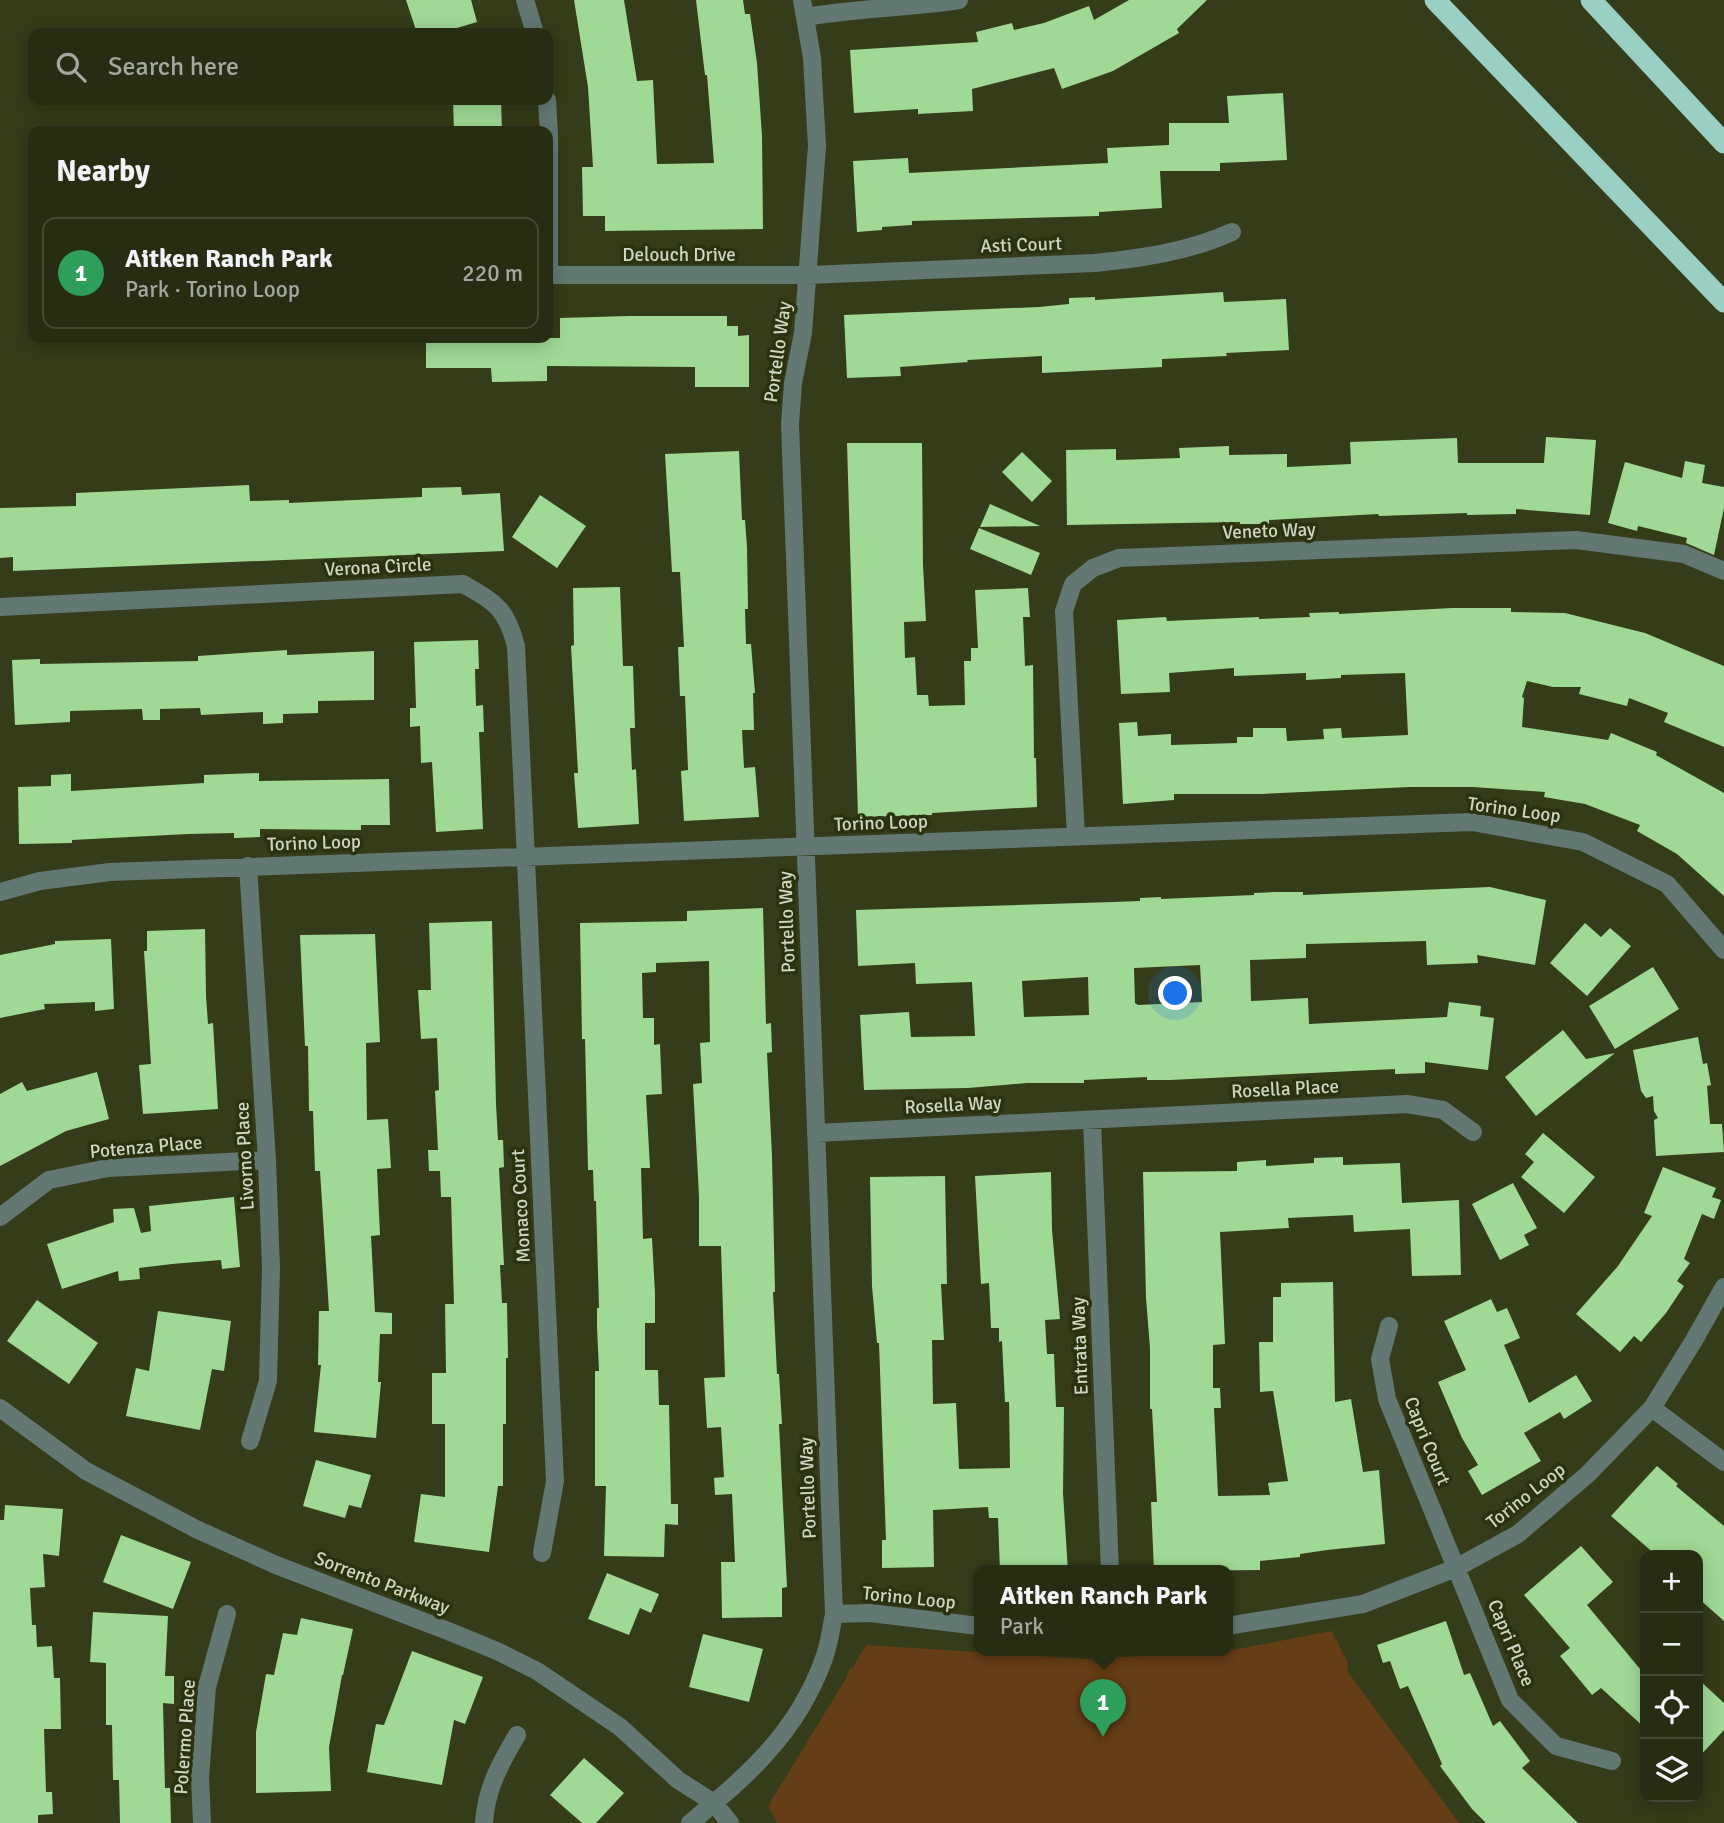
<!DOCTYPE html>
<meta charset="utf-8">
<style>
body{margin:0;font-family:Signika,sans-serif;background:#2f351c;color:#f1f3f6}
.controls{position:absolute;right:21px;bottom:21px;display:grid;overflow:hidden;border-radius:14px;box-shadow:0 4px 18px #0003}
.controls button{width:63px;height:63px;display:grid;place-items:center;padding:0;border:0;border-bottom:2px solid #434933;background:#272d13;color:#f1f3f6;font:35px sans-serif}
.you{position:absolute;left:1176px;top:994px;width:24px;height:24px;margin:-18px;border:5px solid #fff;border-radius:50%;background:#1a73e8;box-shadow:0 0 0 10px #1a73e833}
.badge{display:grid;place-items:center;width:46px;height:46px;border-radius:50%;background:#95b2f1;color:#fff;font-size:23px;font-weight:700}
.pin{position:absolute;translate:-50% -58px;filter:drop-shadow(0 2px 4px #0008)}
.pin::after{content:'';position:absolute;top:37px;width:24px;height:21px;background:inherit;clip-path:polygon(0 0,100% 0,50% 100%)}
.popup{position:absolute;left:974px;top:1565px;width:259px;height:91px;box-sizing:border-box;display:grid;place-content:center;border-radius:14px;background:#272d13;filter:drop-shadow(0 2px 5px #0005);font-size:23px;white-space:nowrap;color:#a4a8a0}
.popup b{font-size:26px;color:#f1f3f6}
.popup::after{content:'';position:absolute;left:50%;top:100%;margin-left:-14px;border:14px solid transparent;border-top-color:#272d13}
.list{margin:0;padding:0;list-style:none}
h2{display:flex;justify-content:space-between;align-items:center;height:91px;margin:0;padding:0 28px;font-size:30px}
h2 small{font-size:23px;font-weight:400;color:#a4a8a0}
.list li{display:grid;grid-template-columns:46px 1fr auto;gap:21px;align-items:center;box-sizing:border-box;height:112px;margin:0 14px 14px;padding:0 14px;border:2px solid #434933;border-radius:14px}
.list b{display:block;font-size:26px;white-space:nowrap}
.list p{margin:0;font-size:23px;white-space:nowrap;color:#a4a8a0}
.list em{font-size:23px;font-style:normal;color:#a4a8a0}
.icon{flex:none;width:38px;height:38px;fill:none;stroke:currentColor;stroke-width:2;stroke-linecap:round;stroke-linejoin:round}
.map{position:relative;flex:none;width:1724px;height:1823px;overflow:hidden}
.search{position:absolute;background:#272d13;box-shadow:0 4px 18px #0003;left:28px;top:28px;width:525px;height:77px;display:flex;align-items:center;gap:18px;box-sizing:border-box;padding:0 24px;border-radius:14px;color:#a4a8a0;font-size:26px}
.panel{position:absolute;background:#272d13;box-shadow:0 4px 18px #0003;left:28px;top:126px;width:525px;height:217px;border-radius:14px}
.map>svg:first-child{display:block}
.green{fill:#653d16}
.building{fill:#9fd995;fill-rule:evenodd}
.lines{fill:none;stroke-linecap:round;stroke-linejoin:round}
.minor{stroke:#637873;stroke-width:18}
.highway{stroke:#9acfc4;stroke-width:21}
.labels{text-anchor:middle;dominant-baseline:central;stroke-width:7;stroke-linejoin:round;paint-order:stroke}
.street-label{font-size:19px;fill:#d0d6c2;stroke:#2a320e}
</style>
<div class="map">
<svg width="1724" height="1823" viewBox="0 0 1724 1823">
<rect width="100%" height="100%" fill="#343c19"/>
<path class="green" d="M 1332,1631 L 1347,1661 L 1348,1672 L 1459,1823 L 777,1823 L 768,1806 L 845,1680 L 850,1668 L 853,1667 L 866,1645 L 1088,1659 L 1227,1651 Z"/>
<path class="building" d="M 406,0 L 471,0 L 477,22 L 440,33 L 417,33 Z
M 574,0 L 624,0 L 637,81 L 653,80 L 657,164 L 714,163 L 707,75 L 705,75 L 696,0 L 743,0 L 745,14 L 750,14 L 757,63 L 762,136 L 763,229 L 605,231 L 605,216 L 583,216 L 582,167 L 593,167 L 588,87 Z
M 1129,0 L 1207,0 L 1177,29 L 1179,33 L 1113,71 L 1062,89 L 1054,68 L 972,89 L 973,111 L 918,114 L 918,109 L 854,113 L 850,50 L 978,42 L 976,32 L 1012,23 L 1014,30 L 1044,23 L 1089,6 L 1094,20 Z
M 1283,93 L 1287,160 L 1220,163 L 1220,171 L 1160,171 L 1162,208 L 1099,212 L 1099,216 L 912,221 L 912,225 L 882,227 L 882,230 L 857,232 L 853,161 L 908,158 L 909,173 L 1108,163 L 1107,148 L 1169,145 L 1169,123 L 1229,123 L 1227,96 Z
M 453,100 L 501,100 L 502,131 L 454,131 Z
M 1223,292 L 1224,302 L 1286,299 L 1289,350 L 1226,353 L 1227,356 L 1162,359 L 1162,367 L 1042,373 L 1042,356 L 967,360 L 968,362 L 900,367 L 901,376 L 847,378 L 844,315 L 1039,307 L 1069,304 L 1069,298 L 1095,297 L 1095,300 Z
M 629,316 L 727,316 L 727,326 L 738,326 L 738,336 L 749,335 L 749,387 L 695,387 L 695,367 L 547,366 L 547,381 L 492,382 L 491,368 L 426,368 L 426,338 L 560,338 L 560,318 Z
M 1546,437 L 1596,440 L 1590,515 L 1516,509 L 1516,514 L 1467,515 L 1467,513 L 1379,516 L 1378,514 L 1269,520 L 1269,524 L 1240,524 L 1240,522 L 1067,525 L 1066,450 L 1116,449 L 1116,460 L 1180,458 L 1179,448 L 1229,446 L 1229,455 L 1287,454 L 1287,467 L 1351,464 L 1350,442 L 1457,438 L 1458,463 L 1544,463 Z
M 847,443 L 922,443 L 923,565 L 926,621 L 904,622 L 905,658 L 915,657 L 917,695 L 928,695 L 929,706 L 965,705 L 964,661 L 971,661 L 971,648 L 978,648 L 975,590 L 1028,588 L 1030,617 L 1023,617 L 1025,666 L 1033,665 L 1034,758 L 1036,758 L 1037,807 L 932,813 L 932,815 L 858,817 Z
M 739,451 L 742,520 L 745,520 L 747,547 L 748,609 L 745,609 L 746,644 L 751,644 L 755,693 L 753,693 L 754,730 L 742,730 L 744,768 L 755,767 L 759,817 L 684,821 L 681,771 L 688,770 L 685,696 L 680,696 L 678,647 L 684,647 L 680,572 L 672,572 L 665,454 Z
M 1022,452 L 1052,481 L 1032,502 L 1002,472 Z
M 1685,461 L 1705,465 L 1702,483 L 1724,487 L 1724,508 L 1714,555 L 1686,543 L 1687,538 L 1638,526 L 1637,531 L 1608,523 L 1625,462 L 1682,478 Z
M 249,485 L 250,501 L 289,500 L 289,503 L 422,497 L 422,488 L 461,487 L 462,495 L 500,493 L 504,551 L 13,571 L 13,557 L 0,558 L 0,508 L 76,506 L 76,493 Z
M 540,495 L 586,526 L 557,568 L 512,537 Z
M 990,504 L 1040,526 L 980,527 Z
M 979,528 L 1040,553 L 1031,575 L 970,549 Z
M 620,587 L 623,666 L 633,666 L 635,728 L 630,728 L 632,770 L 636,769 L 639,824 L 578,828 L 574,773 L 578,773 L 571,646 L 574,645 L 573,588 Z
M 1452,608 L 1511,608 L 1511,612 L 1565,613 L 1645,633 L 1724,666 L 1724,747 L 1664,722 L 1668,713 L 1629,698 L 1627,706 L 1579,694 L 1581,687 L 1553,687 L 1527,681 L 1522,697 L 1524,698 L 1522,727 L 1608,740 L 1611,733 L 1657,752 L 1656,755 L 1724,793 L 1724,896 L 1677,854 L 1637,831 L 1640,825 L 1585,804 L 1544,797 L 1545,792 L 1473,787 L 1410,787 L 1261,794 L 1174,794 L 1174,800 L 1123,804 L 1119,723 L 1137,722 L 1138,736 L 1171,734 L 1171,745 L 1237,743 L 1237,737 L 1253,737 L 1253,728 L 1286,728 L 1287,741 L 1324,739 L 1323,729 L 1341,728 L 1342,738 L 1408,735 L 1405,673 L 1341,675 L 1341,678 L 1306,680 L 1306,673 L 1234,676 L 1234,668 L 1169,673 L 1170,692 L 1121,694 L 1117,620 L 1166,617 L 1167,621 L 1259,617 L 1259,619 L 1310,617 L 1309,613 L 1339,612 L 1339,614 Z
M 478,640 L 479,669 L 475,669 L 476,706 L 483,705 L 484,732 L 479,732 L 483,829 L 436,832 L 432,762 L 421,763 L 420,726 L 410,727 L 410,708 L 416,708 L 414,642 Z
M 287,650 L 287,655 L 374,651 L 374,700 L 318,701 L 318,713 L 283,714 L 283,723 L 263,724 L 263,712 L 201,715 L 200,708 L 160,709 L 160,720 L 143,720 L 142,709 L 70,711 L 70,722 L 15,725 L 12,660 L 40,659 L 40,664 L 198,661 L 198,656 Z
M 259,773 L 259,781 L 389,779 L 390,825 L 361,825 L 361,830 L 260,829 L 260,837 L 234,838 L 234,833 L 188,834 L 72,840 L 72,843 L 19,844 L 18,787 L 51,786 L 51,775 L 71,774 L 71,791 L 204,783 L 204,775 Z
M 1490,887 L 1546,900 L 1535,965 L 1477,955 L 1478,963 L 1427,965 L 1426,941 L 1306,944 L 1306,958 L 1250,960 L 1251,1001 L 1308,998 L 1309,1024 L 1447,1017 L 1449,1002 L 1481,1006 L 1480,1016 L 1494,1018 L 1488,1070 L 1425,1062 L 1425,1073 L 1395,1074 L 1395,1069 L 1170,1080 L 1147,1080 L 1147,1077 L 1084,1080 L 1084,1083 L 1027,1083 L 968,1088 L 864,1090 L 860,1015 L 909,1012 L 911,1037 L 975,1036 L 972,982 L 916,984 L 915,963 L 858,966 L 856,910 L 1113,902 L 1140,901 L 1140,898 L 1161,897 L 1161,899 L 1254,895 L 1254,893 L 1275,892 L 1303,892 L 1303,895 ZM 1200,965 L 1202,1002 L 1138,1005 L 1135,1003 L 1134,968 ZM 1088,977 L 1089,1015 L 1024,1017 L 1022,981 Z
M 763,908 L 766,1024 L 771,1023 L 772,1052 L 767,1053 L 772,1156 L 775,1292 L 773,1292 L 777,1374 L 779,1374 L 782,1424 L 779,1424 L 787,1587 L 782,1588 L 782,1617 L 722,1618 L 721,1562 L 735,1562 L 732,1494 L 715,1495 L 714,1478 L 724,1477 L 721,1427 L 707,1428 L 704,1378 L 725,1377 L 721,1246 L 699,1246 L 699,1196 L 693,1084 L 702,1083 L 700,1043 L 710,1042 L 709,961 L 656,963 L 656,972 L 642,973 L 643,1018 L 654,1018 L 654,1045 L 660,1044 L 662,1094 L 646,1095 L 650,1168 L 641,1168 L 643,1239 L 652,1238 L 655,1293 L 655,1323 L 645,1323 L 645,1370 L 658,1370 L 659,1405 L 669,1405 L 671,1504 L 678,1504 L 678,1525 L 665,1524 L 664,1557 L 604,1556 L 606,1486 L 595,1486 L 595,1371 L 599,1371 L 597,1327 L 597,1308 L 599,1308 L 596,1201 L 594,1201 L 593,1170 L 588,1170 L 585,1039 L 582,1039 L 580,923 L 687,921 L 687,911 Z
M 492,921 L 496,1104 L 498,1140 L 503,1140 L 504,1167 L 499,1168 L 504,1265 L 500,1265 L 502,1303 L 507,1303 L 508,1358 L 506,1358 L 506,1424 L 503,1424 L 503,1486 L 498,1486 L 489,1552 L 414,1542 L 421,1494 L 445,1497 L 445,1424 L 432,1424 L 432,1373 L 446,1373 L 445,1304 L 454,1304 L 451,1197 L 441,1197 L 440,1171 L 429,1171 L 428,1150 L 438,1150 L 435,1091 L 439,1090 L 437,1038 L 421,1039 L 418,990 L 431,990 L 429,923 Z
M 1585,923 L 1601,937 L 1610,928 L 1631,946 L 1587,996 L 1550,963 Z
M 205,929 L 206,996 L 208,1024 L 213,1023 L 218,1109 L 143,1114 L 139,1065 L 151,1064 L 144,951 L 147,951 L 147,931 Z
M 375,934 L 380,1042 L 366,1043 L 367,1120 L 388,1119 L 391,1168 L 377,1169 L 380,1235 L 371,1236 L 375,1312 L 392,1313 L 392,1334 L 380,1334 L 378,1382 L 381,1382 L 376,1438 L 314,1432 L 321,1365 L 318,1365 L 319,1311 L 329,1311 L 320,1171 L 315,1171 L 313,1111 L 309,1111 L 308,1046 L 305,1046 L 300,935 Z
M 111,939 L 114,1009 L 95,1011 L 95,1002 L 44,1004 L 45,1009 L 0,1018 L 0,955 L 55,944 L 55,941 Z
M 1653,967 L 1679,1009 L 1615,1049 L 1589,1006 Z
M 1563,1030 L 1586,1059 L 1615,1053 L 1536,1116 L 1505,1077 Z
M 1698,1037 L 1703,1064 L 1707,1063 L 1711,1085 L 1707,1086 L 1710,1124 L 1722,1124 L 1724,1152 L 1656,1156 L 1654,1120 L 1658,1118 L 1654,1111 L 1653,1096 L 1646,1098 L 1641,1091 L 1633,1050 Z
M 97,1072 L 109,1119 L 66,1131 L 0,1166 L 0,1094 L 22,1082 L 27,1091 Z
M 1543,1133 L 1595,1177 L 1564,1213 L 1521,1177 L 1534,1162 L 1525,1154 Z
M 1343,1157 L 1343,1165 L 1400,1163 L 1402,1203 L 1459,1200 L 1461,1275 L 1412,1276 L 1410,1229 L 1354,1232 L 1353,1215 L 1288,1218 L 1289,1228 L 1220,1232 L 1225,1344 L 1213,1345 L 1213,1388 L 1220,1388 L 1221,1408 L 1214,1408 L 1218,1496 L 1270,1495 L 1268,1483 L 1288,1481 L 1273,1391 L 1260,1392 L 1259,1342 L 1273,1342 L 1273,1297 L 1281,1297 L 1281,1283 L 1333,1282 L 1335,1402 L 1351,1399 L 1363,1472 L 1379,1470 L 1385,1544 L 1327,1550 L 1300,1554 L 1300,1557 L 1260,1561 L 1260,1570 L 1154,1571 L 1151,1502 L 1157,1502 L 1152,1409 L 1150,1409 L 1150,1348 L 1146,1298 L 1143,1172 L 1237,1171 L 1237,1162 L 1266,1160 L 1266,1166 L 1314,1163 L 1314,1158 Z
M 1663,1167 L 1716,1188 L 1712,1197 L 1721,1200 L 1714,1219 L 1702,1214 L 1684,1259 L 1690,1263 L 1677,1281 L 1684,1286 L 1666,1313 L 1641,1342 L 1634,1336 L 1620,1352 L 1576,1314 L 1618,1266 L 1652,1216 L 1644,1213 Z
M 1051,1172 L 1052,1230 L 1060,1319 L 1045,1320 L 1047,1354 L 1054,1354 L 1056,1407 L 1064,1407 L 1063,1493 L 1068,1571 L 1000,1571 L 998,1518 L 989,1518 L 988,1507 L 933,1510 L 934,1567 L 882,1568 L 882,1540 L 886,1540 L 879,1343 L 877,1343 L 872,1286 L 870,1177 L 945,1176 L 947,1284 L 941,1284 L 944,1340 L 932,1340 L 933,1404 L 956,1403 L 959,1469 L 1010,1468 L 1009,1402 L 1005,1402 L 1002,1341 L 999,1342 L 999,1328 L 991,1328 L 989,1283 L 981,1284 L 975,1176 Z
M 1513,1183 L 1537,1228 L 1524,1235 L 1529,1245 L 1500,1260 L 1472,1204 Z
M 234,1197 L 240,1267 L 222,1269 L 221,1260 L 172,1264 L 139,1268 L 140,1279 L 119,1281 L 118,1271 L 62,1289 L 47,1244 L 114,1222 L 113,1209 L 134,1208 L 141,1233 L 151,1231 L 149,1206 Z
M 1491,1299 L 1497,1312 L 1507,1308 L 1520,1338 L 1504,1345 L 1529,1403 L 1576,1375 L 1592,1401 L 1564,1419 L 1560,1412 L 1524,1433 L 1541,1461 L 1482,1495 L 1468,1471 L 1478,1465 L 1462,1438 L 1438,1382 L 1466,1370 L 1444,1321 Z
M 37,1300 L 98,1343 L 69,1384 L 7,1341 Z
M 158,1311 L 231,1321 L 224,1371 L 212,1369 L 200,1430 L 126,1416 L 136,1368 L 149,1371 Z
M 316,1460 L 371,1475 L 361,1508 L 349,1505 L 345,1518 L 303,1506 Z
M 1657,1466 L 1678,1484 L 1676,1486 L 1724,1526 L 1724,1621 L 1698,1598 L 1698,1555 L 1656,1555 L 1611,1516 Z
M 5,1505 L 63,1509 L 59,1556 L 43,1554 L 45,1587 L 30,1588 L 32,1625 L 36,1625 L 37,1647 L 52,1646 L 54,1678 L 60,1678 L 61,1729 L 44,1729 L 46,1792 L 52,1792 L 53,1814 L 38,1815 L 38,1823 L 0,1823 L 0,1520 L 4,1520 Z
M 121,1535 L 191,1562 L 173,1609 L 103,1582 Z
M 1581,1546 L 1613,1582 L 1587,1605 L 1645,1675 L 1645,1728 L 1601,1688 L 1592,1695 L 1560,1656 L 1570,1648 L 1524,1595 Z
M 607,1573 L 659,1594 L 651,1613 L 640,1608 L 629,1635 L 588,1619 Z
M 93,1612 L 168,1616 L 165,1676 L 174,1676 L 174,1704 L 163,1703 L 165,1788 L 170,1788 L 171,1823 L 120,1823 L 119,1780 L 113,1780 L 112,1725 L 106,1725 L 106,1663 L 90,1662 Z
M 301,1618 L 353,1629 L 343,1675 L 342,1675 L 329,1747 L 331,1791 L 256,1793 L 256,1732 L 266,1674 L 274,1675 L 283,1633 L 297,1635 Z
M 1446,1621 L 1464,1675 L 1470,1673 L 1493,1726 L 1500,1721 L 1530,1761 L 1522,1768 L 1578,1823 L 1486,1823 L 1472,1809 L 1440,1766 L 1442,1764 L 1408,1686 L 1400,1689 L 1390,1661 L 1383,1663 L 1377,1645 Z
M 703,1634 L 763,1649 L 749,1702 L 689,1687 Z
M 412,1651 L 483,1677 L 465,1724 L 454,1720 L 442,1785 L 367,1772 L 376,1724 L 384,1725 Z
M 1698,1679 L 1724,1703 L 1724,1730 L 1698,1758 Z
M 584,1758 L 624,1793 L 596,1823 L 582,1823 L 550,1795 Z"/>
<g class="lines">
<path class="minor" d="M 525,0 L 535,33
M 806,17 C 857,8 908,8 959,0
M 547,100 L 549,135 L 549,275 L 808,275 L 1095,263 C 1142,258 1188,252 1232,232
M 0,607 L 463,584 C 496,603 506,608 516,646 L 555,1481 L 542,1553
M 1076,836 L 1064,611 L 1073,584 L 1093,568 L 1119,558 L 1576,540 L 1684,554 L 1724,571
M 248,866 L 267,1160 L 271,1268 L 268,1381 L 250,1441
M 0,892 L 40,881 L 110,872 L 1472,822 L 1583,842 L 1667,884 L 1724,950
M 1092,1120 L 1110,1571
M 816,1133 L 1407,1104 L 1443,1110 L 1473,1132
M 0,1217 L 49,1180 L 108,1168 L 267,1160
M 1389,1326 L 1380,1359 L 1387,1399 L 1510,1700 L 1556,1746 L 1612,1761
M 0,1408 L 86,1471 L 196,1529 L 276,1565 L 448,1631 L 497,1651 L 537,1671 L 620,1727 L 678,1780 L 714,1803 L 730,1823
M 1652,1408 L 1724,1462
M 834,1614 L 870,1613 L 979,1626
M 1227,1626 L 1363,1604 L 1456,1568 L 1518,1534 L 1588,1474 L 1652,1408 L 1693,1342 L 1724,1287
M 202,1823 L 200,1777 L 207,1687 L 227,1614
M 484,1823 C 486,1789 500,1764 517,1735
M 690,1823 C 748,1775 796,1734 823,1661 C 829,1646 831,1629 834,1614 L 790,424 L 793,383 L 803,333 L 817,146 L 812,58 L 802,0"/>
<path class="highway" d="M 1435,0 L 1724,302
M 1591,0 L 1724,143"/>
</g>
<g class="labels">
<g class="street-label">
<text transform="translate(1021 245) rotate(-2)">Asti Court</text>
<text x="679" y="255">Delouch Drive</text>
<text transform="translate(778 352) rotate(-82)">Portello Way</text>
<text transform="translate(1269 531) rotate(-2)">Veneto Way</text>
<text transform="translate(378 567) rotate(-3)">Verona Circle</text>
<text transform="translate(1514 810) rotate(8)">Torino Loop</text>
<text transform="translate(881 823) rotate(-2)">Torino Loop</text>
<text transform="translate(314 843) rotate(-2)">Torino Loop</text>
<text transform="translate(787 922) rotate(-92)">Portello Way</text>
<text transform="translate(1285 1089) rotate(-3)">Rosella Place</text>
<text transform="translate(953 1105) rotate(-3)">Rosella Way</text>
<text transform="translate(146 1147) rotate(-5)">Potenza Place</text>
<text transform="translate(245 1156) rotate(-93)">Livorno Place</text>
<text transform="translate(521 1206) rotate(-93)">Monaco Court</text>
<text transform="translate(1080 1346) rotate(-92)">Entrata Way</text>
<text transform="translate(1427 1441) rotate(68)">Capri Court</text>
<text transform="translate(808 1488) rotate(-92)">Portello Way</text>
<text transform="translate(1526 1496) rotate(-38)">Torino Loop</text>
<text transform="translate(382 1583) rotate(21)">Sorrento Parkway</text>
<text transform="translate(909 1598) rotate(6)">Torino Loop</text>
<text transform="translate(1511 1643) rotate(67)">Capri Place</text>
<text transform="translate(185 1737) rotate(-86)">Polermo Place</text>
</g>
</g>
</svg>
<div class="controls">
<button>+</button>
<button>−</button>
<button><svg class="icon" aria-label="locate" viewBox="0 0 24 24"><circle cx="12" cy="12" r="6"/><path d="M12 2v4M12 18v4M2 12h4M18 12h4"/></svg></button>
<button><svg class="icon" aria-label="layers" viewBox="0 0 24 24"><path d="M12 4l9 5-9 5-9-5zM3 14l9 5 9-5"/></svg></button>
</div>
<div class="you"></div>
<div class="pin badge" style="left:1103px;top:1737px;background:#2e9e5b">1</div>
<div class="popup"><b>Aitken Ranch Park</b>Park</div>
<div class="search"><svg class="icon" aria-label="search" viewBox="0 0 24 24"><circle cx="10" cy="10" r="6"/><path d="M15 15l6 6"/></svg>Search here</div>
<section class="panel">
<h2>Nearby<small></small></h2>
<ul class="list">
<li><span class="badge" style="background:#2e9e5b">1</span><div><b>Aitken Ranch Park</b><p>Park · Torino Loop</p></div><em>220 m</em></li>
</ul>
</section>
</div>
